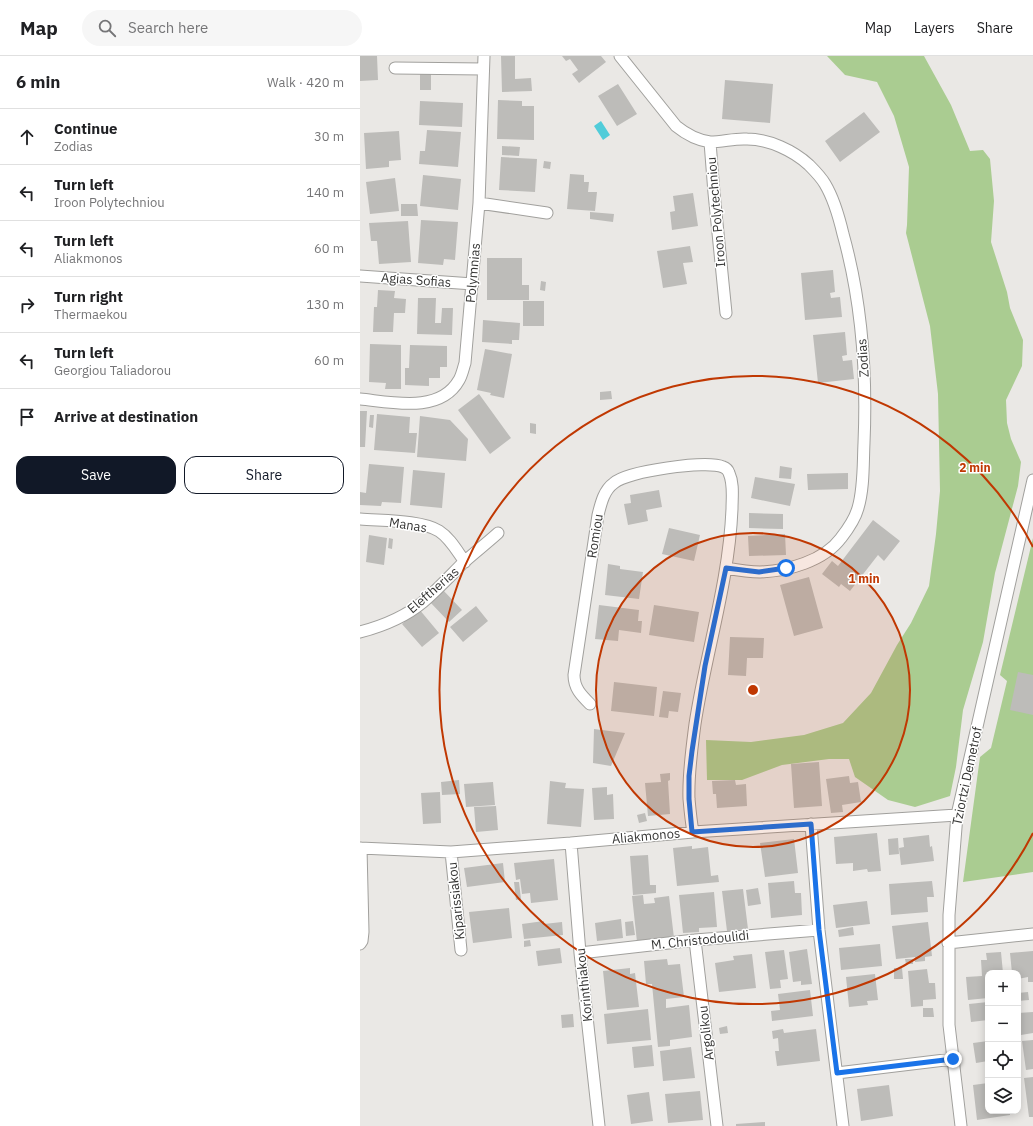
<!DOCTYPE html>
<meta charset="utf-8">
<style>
body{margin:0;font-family:"IBM Plex Sans",sans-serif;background:#f6f6f6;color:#202124}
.controls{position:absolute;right:12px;bottom:12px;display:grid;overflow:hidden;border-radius:8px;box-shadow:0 2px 10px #0003}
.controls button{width:36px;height:36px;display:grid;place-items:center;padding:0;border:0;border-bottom:1px solid #e0e0e0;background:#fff;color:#202124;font:20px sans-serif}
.stop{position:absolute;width:12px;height:12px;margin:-9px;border:3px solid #1a73e8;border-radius:50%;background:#fff}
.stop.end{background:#1a73e8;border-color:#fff;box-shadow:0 1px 4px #0008}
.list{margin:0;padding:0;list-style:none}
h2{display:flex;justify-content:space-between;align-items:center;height:52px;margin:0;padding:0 16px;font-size:17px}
h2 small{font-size:13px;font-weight:400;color:#757577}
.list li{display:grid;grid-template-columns:26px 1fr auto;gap:12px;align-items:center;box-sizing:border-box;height:56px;padding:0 16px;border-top:1px solid #e0e0e0}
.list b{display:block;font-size:15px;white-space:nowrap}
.list p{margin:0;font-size:13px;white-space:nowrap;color:#757577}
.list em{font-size:13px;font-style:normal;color:#757577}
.actions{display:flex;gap:8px;padding:12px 16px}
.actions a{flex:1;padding:9px 0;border:1px solid #111827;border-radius:12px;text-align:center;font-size:14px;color:#111827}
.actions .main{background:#111827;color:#fff}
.icon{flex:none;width:22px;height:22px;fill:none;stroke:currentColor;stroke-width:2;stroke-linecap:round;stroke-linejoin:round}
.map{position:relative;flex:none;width:673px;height:1070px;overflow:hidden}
header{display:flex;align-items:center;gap:24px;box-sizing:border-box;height:56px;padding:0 20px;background:#fff;border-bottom:1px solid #e0e0e0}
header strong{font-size:19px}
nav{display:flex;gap:22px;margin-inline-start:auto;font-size:14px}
.search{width:280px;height:36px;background:#f6f6f6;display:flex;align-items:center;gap:10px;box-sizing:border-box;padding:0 14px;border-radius:22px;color:#757577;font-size:15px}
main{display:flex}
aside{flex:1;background:#fff}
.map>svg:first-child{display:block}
.green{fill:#aacc91}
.water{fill:#51ccd9}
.building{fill:#bdbcb9}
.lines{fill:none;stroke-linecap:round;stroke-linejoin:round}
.street-casing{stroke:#a1a09d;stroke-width:13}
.street{stroke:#fff;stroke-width:11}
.route{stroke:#1a73e8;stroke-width:5}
.ring{fill:none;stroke:#c03802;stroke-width:2}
.labels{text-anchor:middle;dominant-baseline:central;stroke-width:3;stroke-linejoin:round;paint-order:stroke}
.street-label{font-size:13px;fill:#363635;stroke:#fff}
.centre{fill:#c03802;stroke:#fff;stroke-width:2}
.ring-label{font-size:12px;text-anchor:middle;font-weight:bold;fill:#c03802;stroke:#fff;stroke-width:3;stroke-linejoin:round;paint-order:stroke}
</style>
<header>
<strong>Map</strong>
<div class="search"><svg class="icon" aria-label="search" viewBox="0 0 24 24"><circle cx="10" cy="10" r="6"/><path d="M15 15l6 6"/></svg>Search here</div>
<nav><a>Map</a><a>Layers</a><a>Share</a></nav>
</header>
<main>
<aside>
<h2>6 min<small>Walk · 420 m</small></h2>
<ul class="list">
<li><svg class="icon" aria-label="ahead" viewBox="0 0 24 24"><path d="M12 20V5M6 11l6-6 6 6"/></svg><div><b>Continue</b><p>Zodias</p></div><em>30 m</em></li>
<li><svg class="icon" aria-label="left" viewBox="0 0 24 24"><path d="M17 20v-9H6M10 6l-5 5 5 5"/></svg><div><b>Turn left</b><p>Iroon Polytechniou</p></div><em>140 m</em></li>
<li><svg class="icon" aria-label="left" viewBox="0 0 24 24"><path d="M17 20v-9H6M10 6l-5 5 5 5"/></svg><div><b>Turn left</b><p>Aliakmonos</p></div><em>60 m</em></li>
<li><svg class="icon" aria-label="right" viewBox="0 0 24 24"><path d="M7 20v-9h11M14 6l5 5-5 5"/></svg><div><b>Turn right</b><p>Thermaekou</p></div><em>130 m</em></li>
<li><svg class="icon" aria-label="left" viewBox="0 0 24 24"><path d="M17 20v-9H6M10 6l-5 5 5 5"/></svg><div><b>Turn left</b><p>Georgiou Taliadorou</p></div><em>60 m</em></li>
<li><svg class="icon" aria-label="arrive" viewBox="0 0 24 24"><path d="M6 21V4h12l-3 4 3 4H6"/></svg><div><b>Arrive at destination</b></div></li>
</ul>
<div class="actions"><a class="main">Save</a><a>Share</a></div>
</aside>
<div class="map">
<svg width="673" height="1070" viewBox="0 0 673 1070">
<rect width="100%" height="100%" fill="#eae8e5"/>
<path class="green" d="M 467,0 L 564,0 L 591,49 L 610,95 L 623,94 L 630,103 L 634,145 L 631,186 L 647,236 L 650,252 L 663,284 L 662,310 L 646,344 L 647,367 L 651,383 L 661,406 L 658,430 L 635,517 L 623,586 L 603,654 L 596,711 L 590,740 L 555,751 L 528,744 L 495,721 L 489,703 L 469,703 L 422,709 L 382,724 L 347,724 L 346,684 L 391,686 L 444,679 L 483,667 L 511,637 L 537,589 L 551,567 L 569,530 L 576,478 L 580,435 L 578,338 L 570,270 L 546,177 L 547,169 L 549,111 L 534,60 L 517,26 L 485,19 Z
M 673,482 L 673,816 L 603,826 L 620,701 L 631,692 L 647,625 L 640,619 Z"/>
<path class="water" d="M 241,65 L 250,79 L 243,84 L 234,70 Z"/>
<path class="building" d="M 0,0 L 17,0 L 18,24 L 0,25 Z
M 141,0 L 155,0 L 155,23 L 171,22 L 172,35 L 142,36 Z
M 202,0 L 241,0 L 246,6 L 219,27 L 212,18 L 218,14 L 210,3 L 206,5 Z
M 60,18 L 71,18 L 71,34 L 60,34 Z
M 365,24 L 413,28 L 410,67 L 362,63 Z
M 258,28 L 277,58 L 257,70 L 238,40 Z
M 138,44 L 162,45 L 162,50 L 174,50 L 174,84 L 137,83 Z
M 60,45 L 103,47 L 102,71 L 59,69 Z
M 504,56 L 520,76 L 480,106 L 465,85 Z
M 67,74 L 101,76 L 98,111 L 59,108 L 60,95 L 65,95 Z
M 39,75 L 41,104 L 29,105 L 29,111 L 6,113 L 4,77 Z
M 142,90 L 160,91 L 159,100 L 142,99 Z
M 141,101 L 177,103 L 175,136 L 139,134 Z
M 184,105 L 191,106 L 190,113 L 183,112 Z
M 210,118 L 224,119 L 224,126 L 229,126 L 228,136 L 237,136 L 235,155 L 207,153 Z
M 63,119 L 101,123 L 98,154 L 60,150 Z
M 35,122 L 39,155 L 10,158 L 6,126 Z
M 333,137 L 338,170 L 312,174 L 310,156 L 315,155 L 313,140 Z
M 41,148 L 57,148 L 58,160 L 41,160 Z
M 230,156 L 254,158 L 253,166 L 230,163 Z
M 61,164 L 98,166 L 95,204 L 84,203 L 83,209 L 58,207 Z
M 48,165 L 51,206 L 19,208 L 17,185 L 11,185 L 9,167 Z
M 330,190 L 333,206 L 323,207 L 327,228 L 303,232 L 297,195 Z
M 127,202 L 162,202 L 162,229 L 169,229 L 169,244 L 127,244 Z
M 473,214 L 475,236 L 470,237 L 471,242 L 480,241 L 482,261 L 445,264 L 441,217 Z
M 181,225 L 186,226 L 185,235 L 180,234 Z
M 18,234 L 35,235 L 34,242 L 46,243 L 45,257 L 34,257 L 33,276 L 13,276 L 14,251 L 17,251 Z
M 58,242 L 76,242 L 75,267 L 81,267 L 82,252 L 93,252 L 92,279 L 57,278 Z
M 163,245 L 184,245 L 184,270 L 163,270 Z
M 123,264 L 160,267 L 159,284 L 152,284 L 152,288 L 122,286 Z
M 485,276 L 487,299 L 482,300 L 483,305 L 492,304 L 494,323 L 458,327 L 453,279 Z
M 10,288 L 41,289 L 41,333 L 25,333 L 26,327 L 9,326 Z
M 50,289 L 87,290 L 87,311 L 80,311 L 80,322 L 69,322 L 69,330 L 45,329 L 45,312 L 49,312 Z
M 125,293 L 152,298 L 144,342 L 130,339 L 131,337 L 117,334 Z
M 251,335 L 252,343 L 240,344 L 240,336 Z
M 119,338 L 151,382 L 130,398 L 98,354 Z
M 0,355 L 7,355 L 5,391 L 0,391 Z
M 17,358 L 50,361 L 49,377 L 57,377 L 55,397 L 14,394 Z
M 10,359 L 14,359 L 13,372 L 9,371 Z
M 60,360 L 90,364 L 108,383 L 106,405 L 57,401 Z
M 170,367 L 176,368 L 176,378 L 170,377 Z
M 9,408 L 44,411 L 41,447 L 22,446 L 21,450 L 0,449 L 0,436 L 6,437 Z
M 420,410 L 432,412 L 431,423 L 419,422 Z
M 53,414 L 85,417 L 82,452 L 50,449 Z
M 488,417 L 488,433 L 448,434 L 447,418 Z
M 395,421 L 435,428 L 430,450 L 391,442 Z
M 299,434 L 302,451 L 286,454 L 288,465 L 268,469 L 264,448 L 271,447 L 270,439 Z
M 389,457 L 423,458 L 423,473 L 389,472 Z
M 513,464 L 540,485 L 524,505 L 518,499 L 490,535 L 481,528 L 479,531 L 462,518 L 472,505 L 478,510 Z
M 309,472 L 340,479 L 334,505 L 302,498 Z
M 425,478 L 426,499 L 389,500 L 388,480 Z
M 9,479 L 27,482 L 24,509 L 6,506 Z
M 29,482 L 33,483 L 32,493 L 28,492 Z
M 248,508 L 260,510 L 260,513 L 283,516 L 279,543 L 245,539 Z
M 449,521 L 463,572 L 434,580 L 420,529 Z
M 82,533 L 102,554 L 89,566 L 69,545 Z
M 239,549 L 279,554 L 278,565 L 282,565 L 281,577 L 259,574 L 258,585 L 235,583 Z
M 294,549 L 339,556 L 334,586 L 289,579 Z
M 116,550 L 128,565 L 103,586 L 90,571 Z
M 59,553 L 79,577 L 62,591 L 42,568 Z
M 370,581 L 404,582 L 403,602 L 387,602 L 386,620 L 368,619 Z
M 658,616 L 673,619 L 673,659 L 650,654 Z
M 254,626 L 297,631 L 294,660 L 251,655 Z
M 303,635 L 321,637 L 318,656 L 309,655 L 308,662 L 299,661 Z
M 234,673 L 265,677 L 251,710 L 233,707 Z
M 459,706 L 462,750 L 434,752 L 431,708 Z
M 310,717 L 310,724 L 308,725 L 310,758 L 288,760 L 285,727 L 301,726 L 300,718 Z
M 489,720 L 490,727 L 498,726 L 501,746 L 482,749 L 483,756 L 471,757 L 466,723 Z
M 99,724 L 100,738 L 82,739 L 81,726 Z
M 375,724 L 376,729 L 386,728 L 387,750 L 357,752 L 356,738 L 353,738 L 352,725 Z
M 190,725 L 206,727 L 205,732 L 224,733 L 221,771 L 187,768 Z
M 133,726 L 135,749 L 106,751 L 104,728 Z
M 247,731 L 247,739 L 253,738 L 254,763 L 234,764 L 232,732 Z
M 80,736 L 81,767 L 63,768 L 61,737 Z
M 136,750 L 138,774 L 116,776 L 114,751 Z
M 285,757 L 287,765 L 279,767 L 277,759 Z
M 517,777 L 521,815 L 508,816 L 507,813 L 493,815 L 493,807 L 476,808 L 474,781 Z
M 569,779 L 570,791 L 572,790 L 574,805 L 541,809 L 539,792 L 544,791 L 543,782 Z
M 538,782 L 539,798 L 529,799 L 528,783 Z
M 434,783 L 438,817 L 405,821 L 400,787 Z
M 332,790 L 332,793 L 348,791 L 351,820 L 358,819 L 359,826 L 317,830 L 313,792 Z
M 288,799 L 290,829 L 296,829 L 296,837 L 273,839 L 270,800 Z
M 194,803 L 198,844 L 171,847 L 170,837 L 162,838 L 160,823 L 156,824 L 154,807 Z
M 143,807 L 145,826 L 107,831 L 104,812 Z
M 434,825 L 435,837 L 441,837 L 442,859 L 411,862 L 408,827 Z
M 572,825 L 574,841 L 567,841 L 568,856 L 531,859 L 529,828 Z
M 154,826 L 159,826 L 161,843 L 156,844 Z
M 398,832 L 401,848 L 388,850 L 386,834 Z
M 383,833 L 388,873 L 367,875 L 362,835 Z
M 354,836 L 357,871 L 339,872 L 339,876 L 323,877 L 319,839 Z
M 283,839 L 284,848 L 295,847 L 294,842 L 309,840 L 314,882 L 277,886 L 272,840 Z
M 507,845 L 510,868 L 476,872 L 473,849 Z
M 149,852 L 152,882 L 113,887 L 109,856 Z
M 261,863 L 263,882 L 237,885 L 235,867 Z
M 184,865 L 184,868 L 202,866 L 203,879 L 164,883 L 162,868 Z
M 273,865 L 275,879 L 266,880 L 265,866 Z
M 568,866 L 572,900 L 565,901 L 565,905 L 555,906 L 555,901 L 536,903 L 532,870 Z
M 493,871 L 494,879 L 479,881 L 478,874 Z
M 170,884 L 171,890 L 164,891 L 164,885 Z
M 520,888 L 522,910 L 481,914 L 479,892 Z
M 200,892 L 202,907 L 178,910 L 176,895 Z
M 447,893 L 452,928 L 441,929 L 441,925 L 433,926 L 429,896 Z
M 424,894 L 428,923 L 420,924 L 421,932 L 410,933 L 405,896 Z
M 673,895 L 673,926 L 668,926 L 668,921 L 658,923 L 658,917 L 652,917 L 650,897 Z
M 641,896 L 643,917 L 628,917 L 628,942 L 608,944 L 606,921 L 622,920 L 621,904 L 627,904 L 626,897 Z
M 392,898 L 396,932 L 359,936 L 355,907 L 374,904 L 373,900 Z
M 307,903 L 308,909 L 320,908 L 324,941 L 306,943 L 306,952 L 329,949 L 332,981 L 310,984 L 310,990 L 298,991 L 292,928 L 286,928 L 284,905 Z
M 545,903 L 553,903 L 553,908 L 546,908 Z
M 270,912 L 270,918 L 275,917 L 279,951 L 247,954 L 243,915 Z
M 534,912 L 542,912 L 543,923 L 534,923 Z
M 567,913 L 569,927 L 575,927 L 576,943 L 563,944 L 563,950 L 551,951 L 548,915 Z
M 515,918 L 518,944 L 507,945 L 508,949 L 489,951 L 486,921 Z
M 450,934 L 453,960 L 412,965 L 411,955 L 420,954 L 418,938 Z
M 668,936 L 669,944 L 658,945 L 658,937 Z
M 628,946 L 628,964 L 611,966 L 609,948 Z
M 563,952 L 573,952 L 574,961 L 563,961 Z
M 288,953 L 291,984 L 247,988 L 244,958 Z
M 673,956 L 673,977 L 661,979 L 658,957 Z
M 213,958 L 214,971 L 202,972 L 201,959 Z
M 367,970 L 368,977 L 360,978 L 359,972 Z
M 423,973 L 424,977 L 456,973 L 460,1005 L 417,1010 L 415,995 L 419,995 L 418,982 L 413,983 L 412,975 Z
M 673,984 L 673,1013 L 666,1014 L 662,985 Z
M 628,985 L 628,1005 L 616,1007 L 613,987 Z
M 292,989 L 294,1010 L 274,1012 L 272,991 Z
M 331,991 L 335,1022 L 303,1025 L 300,995 Z
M 673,1021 L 673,1061 L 669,1061 L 664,1022 Z
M 628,1027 L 628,1055 L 650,1055 L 650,1059 L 617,1064 L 613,1029 Z
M 529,1029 L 533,1060 L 501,1065 L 497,1033 Z
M 340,1035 L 343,1064 L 308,1067 L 305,1038 Z
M 289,1036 L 293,1065 L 271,1068 L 267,1039 Z
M 405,1066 L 405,1070 L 376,1070 L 376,1068 Z"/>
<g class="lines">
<g class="street-casing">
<path id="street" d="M 260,0 L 316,70 C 327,79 337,84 350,86 L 354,137 L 366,257
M 35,12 L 123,13
M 350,86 C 363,86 375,82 387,83 C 409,83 434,95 449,109 C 455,115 461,121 465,128 C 474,143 479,161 483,178 C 502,246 507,317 504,387 C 503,408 504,432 498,452 C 495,463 488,473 481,482 C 464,505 428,515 400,516 C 389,516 377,514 366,512
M 119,147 L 187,157
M 0,220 L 113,228
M 0,343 C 31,346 80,358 99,324 C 102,319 103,313 105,307 L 119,147 L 124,0
M 0,463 C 21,465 61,464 79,475 C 90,482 97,495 105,506
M 0,576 C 23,570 45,561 63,546 C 77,534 90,520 103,507 C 114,497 127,487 138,477
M 230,648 C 221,639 214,632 214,619 L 238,459 C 241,447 244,434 254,427 C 267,415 347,404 363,411 C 366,412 368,414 369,417 C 374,428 372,441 372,453 C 369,526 346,596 335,668 C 332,692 328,718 329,743 C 330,754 331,765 333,776
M 451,768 L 459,874 L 483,1070
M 211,787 L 220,897 L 239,1070
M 0,792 L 91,796 L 211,787 L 333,776 L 597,759
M 91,796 L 101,894
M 335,884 L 357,1070
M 588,887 L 673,878
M 0,888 L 2,885 L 3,876 L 1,792
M 220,897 L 335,884 L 459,874
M 477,1017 L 593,1003
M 601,1070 L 589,969 L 589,859 L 597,759 L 673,424"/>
</g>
<use href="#street" class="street"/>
</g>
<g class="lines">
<path class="route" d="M 426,512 L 399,516 L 366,512 L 345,610 L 332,695 L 329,720 L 329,743 L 332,776 L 451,768 L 459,874 L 477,1017 L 593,1003"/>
</g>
<circle cx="393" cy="634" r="157" fill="#c03802" fill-opacity=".12"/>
<g class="ring">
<circle cx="393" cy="634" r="157"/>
<path d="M673 777A314 314 0 1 1 673 491"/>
</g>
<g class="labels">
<g class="street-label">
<text transform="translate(356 156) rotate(-95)">Iroon Polytechniou</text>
<text transform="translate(113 217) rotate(-85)">Polymnias</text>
<text transform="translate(56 224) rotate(4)">Agias Sofias</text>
<text transform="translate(503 302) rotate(-94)">Zodias</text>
<text transform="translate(48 469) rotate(9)">Manas</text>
<text transform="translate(235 480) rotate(-81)">Romiou</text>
<text transform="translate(73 534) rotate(-41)">Eleftherias</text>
<text transform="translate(607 720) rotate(-78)">Tziortzi Demetrof</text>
<text transform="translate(286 780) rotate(-5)">Aliakmonos</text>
<text transform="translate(96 845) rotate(-96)">Kiparissiakou</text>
<text transform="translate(340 884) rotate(-6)">M. Christodoulidi</text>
<text transform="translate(224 929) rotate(-96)">Korinthiakou</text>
<text transform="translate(346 977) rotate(-97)">Argolikou</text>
</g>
</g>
<circle cx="393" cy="634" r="6" class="centre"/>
<g class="ring-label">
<text x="615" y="416">2 min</text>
<text x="504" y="527">1 min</text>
</g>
</svg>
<div class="controls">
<button>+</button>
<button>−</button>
<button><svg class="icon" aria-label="locate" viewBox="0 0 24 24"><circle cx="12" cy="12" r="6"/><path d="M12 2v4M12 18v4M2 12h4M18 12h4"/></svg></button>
<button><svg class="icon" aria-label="layers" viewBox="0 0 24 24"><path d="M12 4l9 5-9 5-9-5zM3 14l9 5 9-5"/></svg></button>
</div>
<div class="stop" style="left:426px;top:512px"></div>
<div class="stop end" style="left:593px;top:1003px"></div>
</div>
</main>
